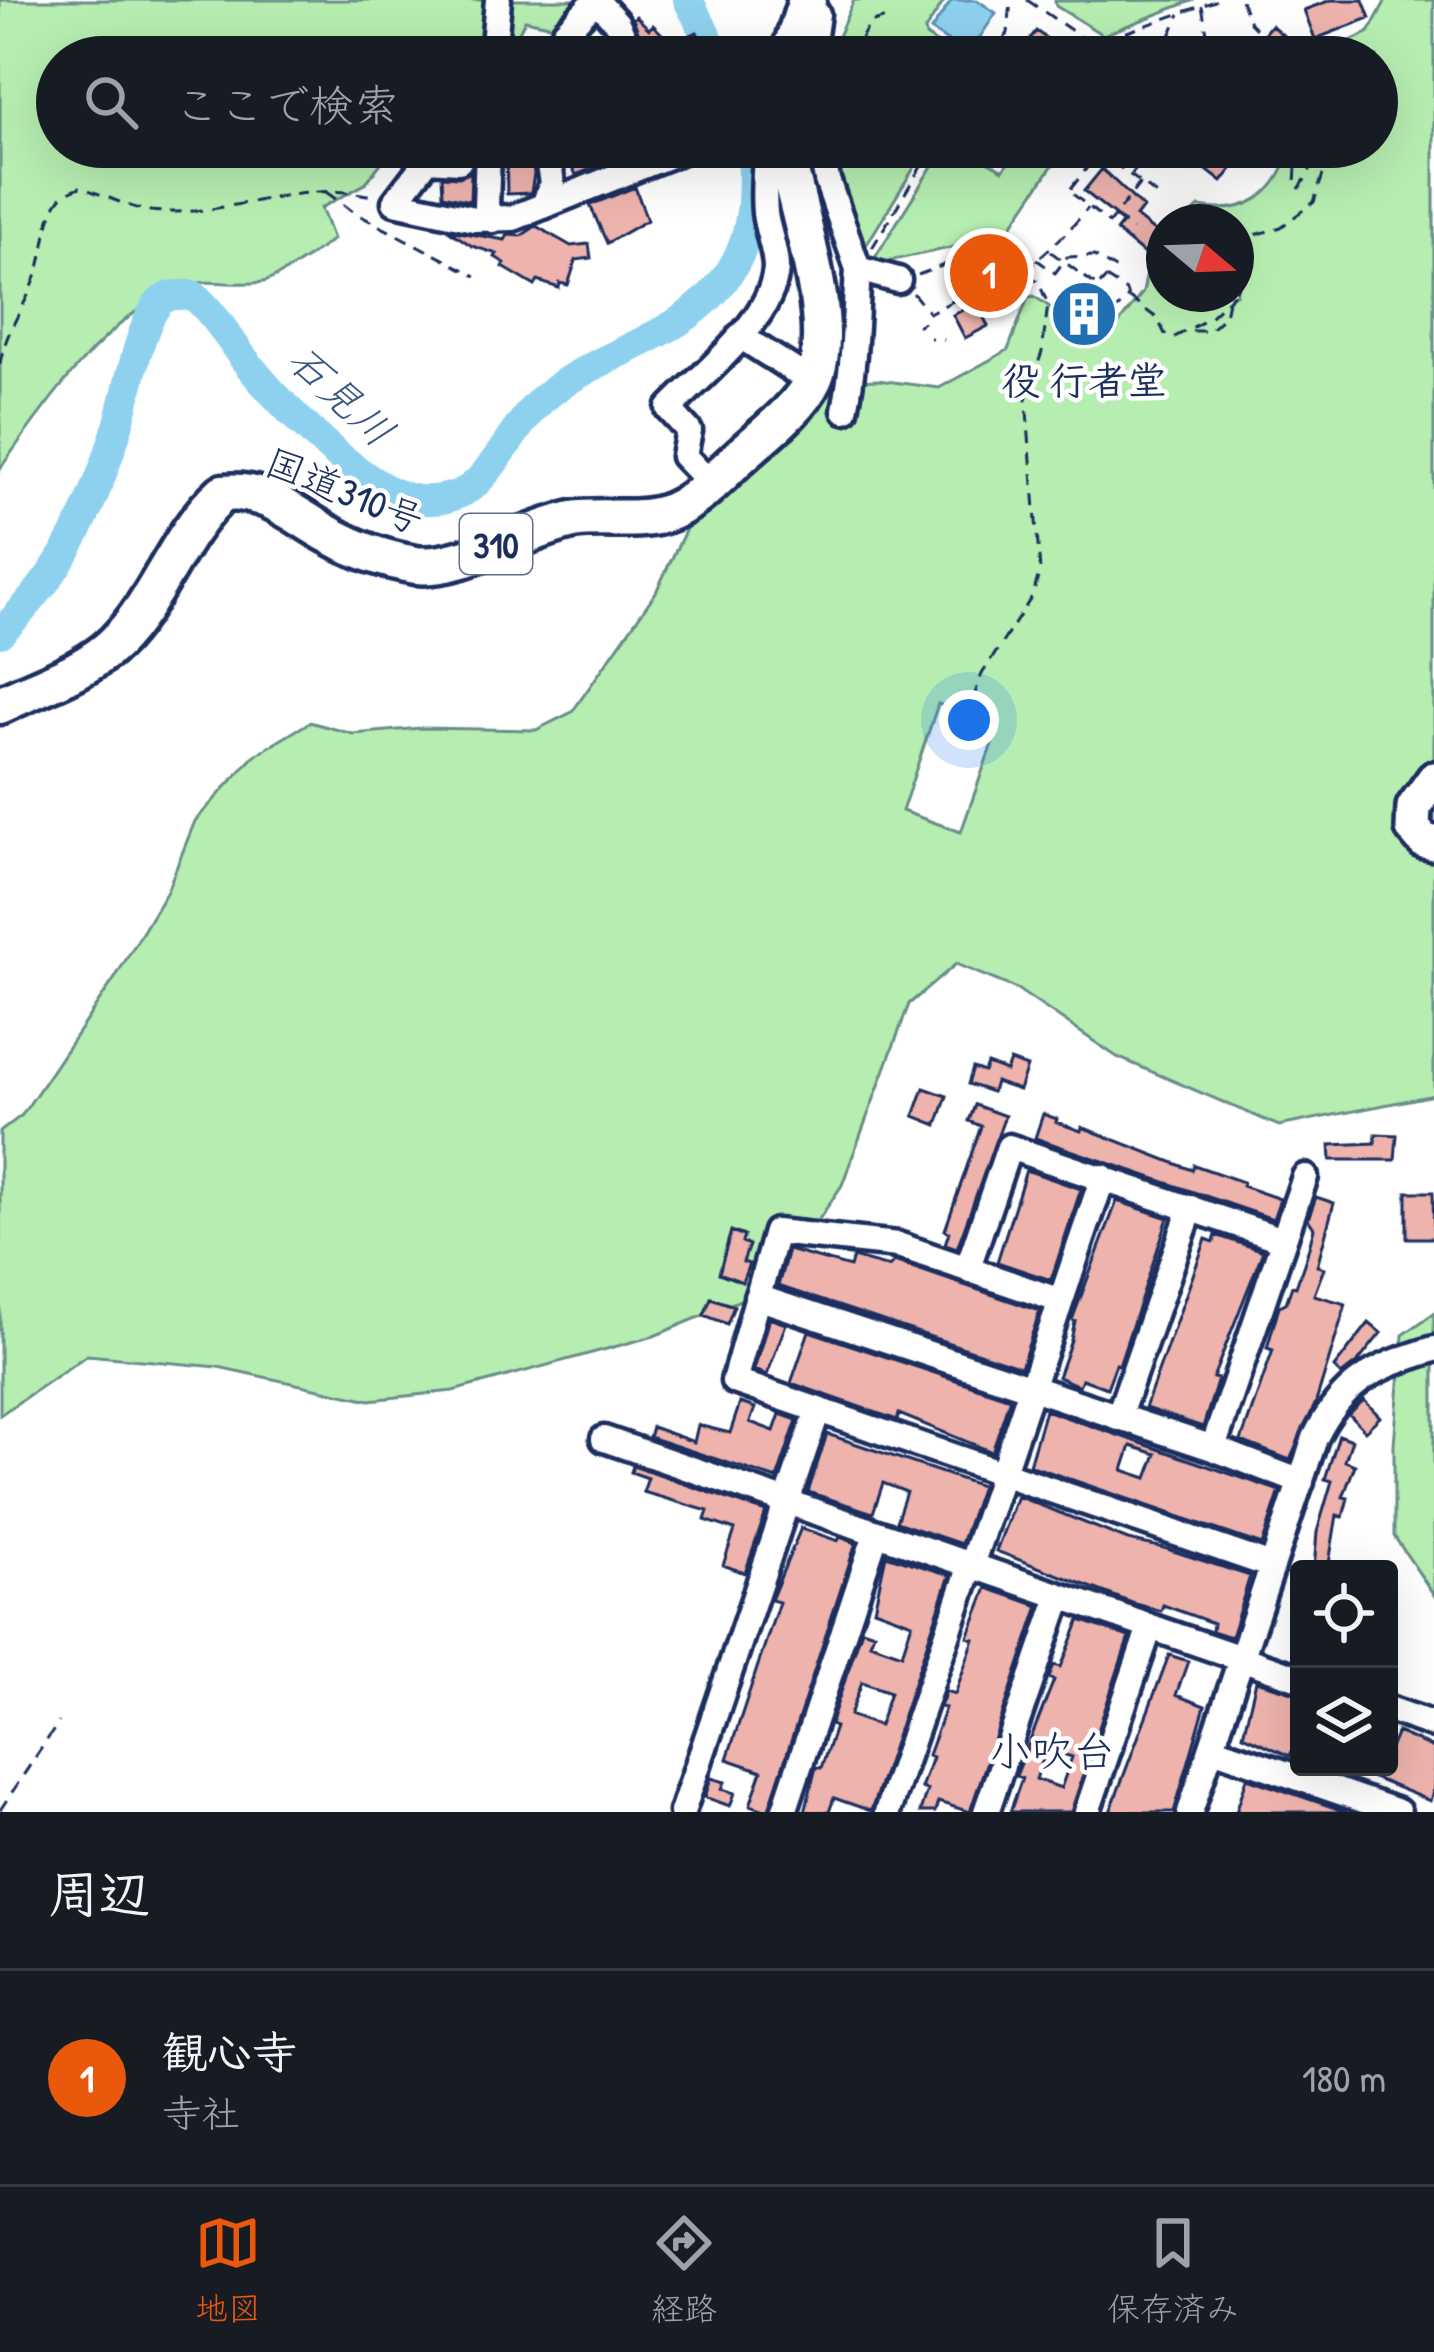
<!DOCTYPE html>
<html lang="ja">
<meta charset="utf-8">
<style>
body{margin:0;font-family:"Patrick Hand","Klee One",sans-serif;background:#20242c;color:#f1f3f6}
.controls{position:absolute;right:36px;bottom:36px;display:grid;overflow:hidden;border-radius:12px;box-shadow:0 12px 48px #0002}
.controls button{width:108px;height:108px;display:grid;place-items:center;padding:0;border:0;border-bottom:3px solid #363941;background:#171b24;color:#f1f3f6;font:60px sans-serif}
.compass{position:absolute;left:1146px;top:204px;width:108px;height:108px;border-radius:50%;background:#171b24;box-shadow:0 12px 48px #0002;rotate:109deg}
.you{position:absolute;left:969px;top:720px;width:42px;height:42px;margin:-30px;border:9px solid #fff;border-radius:50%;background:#1a73e8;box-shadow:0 0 0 18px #1a73e833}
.badge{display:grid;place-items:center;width:78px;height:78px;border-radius:50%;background:#ea580c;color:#fff;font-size:39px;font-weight:700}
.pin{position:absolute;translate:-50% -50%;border:6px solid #fff;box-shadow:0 3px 12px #0006}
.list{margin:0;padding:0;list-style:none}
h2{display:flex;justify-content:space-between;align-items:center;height:156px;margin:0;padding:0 48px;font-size:51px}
h2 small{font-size:39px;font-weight:400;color:#9ea1a6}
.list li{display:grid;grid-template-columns:78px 1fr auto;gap:36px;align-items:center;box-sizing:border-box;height:216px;padding:0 48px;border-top:3px solid #363941}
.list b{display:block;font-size:45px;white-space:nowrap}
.list p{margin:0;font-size:39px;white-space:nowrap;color:#9ea1a6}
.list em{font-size:39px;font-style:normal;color:#9ea1a6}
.icon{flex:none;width:66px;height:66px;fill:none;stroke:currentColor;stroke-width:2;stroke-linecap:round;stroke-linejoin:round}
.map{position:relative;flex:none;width:1434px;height:1812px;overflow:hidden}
.search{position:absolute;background:#171b24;box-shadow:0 12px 48px #0002;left:36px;right:36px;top:36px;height:132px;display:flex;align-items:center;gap:30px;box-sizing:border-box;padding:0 42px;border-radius:66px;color:#9ea1a6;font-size:45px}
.sheet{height:372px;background:#171b24}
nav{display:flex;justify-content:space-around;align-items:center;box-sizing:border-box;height:168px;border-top:3px solid #363941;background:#171b24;font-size:33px;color:#9ea1a6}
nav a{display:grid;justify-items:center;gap:6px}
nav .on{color:#ea580c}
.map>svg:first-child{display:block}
.green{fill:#b6eeb1;stroke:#688e88;stroke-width:3;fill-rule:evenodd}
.water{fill:#8ed1ef;stroke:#6090b5;stroke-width:3}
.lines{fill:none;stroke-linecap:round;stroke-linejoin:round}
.river{stroke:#8ed1ef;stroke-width:30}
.building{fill:#eeb3ad;stroke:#1b2f5e;stroke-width:3;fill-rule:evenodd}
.minor-casing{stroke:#1b2f5e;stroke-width:33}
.major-casing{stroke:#1b2f5e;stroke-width:42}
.highway-casing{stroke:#1b2f5e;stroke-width:45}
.path{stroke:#1b2f5e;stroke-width:3;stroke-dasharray:12 9;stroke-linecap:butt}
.minor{stroke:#fff;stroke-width:24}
.major{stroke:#fff;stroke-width:33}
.highway{stroke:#fff;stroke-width:36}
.labels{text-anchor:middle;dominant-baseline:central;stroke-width:9;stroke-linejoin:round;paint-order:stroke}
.shield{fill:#fff;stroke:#5f6d8e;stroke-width:3}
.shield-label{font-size:36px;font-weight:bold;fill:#1b2f5e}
.poi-label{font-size:39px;font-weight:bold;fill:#1b2f5e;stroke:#fff}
.street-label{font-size:39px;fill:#1b2f5e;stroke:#fff}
.water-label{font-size:42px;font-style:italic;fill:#385882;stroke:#fff}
.neighbourhood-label{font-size:42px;fill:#1b2f5e;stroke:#fff}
</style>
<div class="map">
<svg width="1434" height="1812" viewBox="0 0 1434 1812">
<rect width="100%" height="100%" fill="#fff"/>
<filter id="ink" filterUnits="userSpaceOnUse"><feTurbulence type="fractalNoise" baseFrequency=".00833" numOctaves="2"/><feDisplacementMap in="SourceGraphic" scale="24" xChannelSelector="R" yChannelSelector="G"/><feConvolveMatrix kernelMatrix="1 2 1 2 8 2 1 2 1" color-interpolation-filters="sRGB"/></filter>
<g filter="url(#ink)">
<path class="green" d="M 0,0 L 588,0 L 559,27 L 525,20 L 510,50 L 479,57 L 57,57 L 57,147 L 393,147 L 365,184 L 321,208 L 333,239 C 320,250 277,279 263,282 C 237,287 204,277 180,287 C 108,314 43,407 0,469 Z
M 854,0 L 945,0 L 925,30 L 926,36 L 957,57 L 829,57 Z
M 1194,0 L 1103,35 L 1056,6 L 1055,1 Z
M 1386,0 L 1434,0 L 1434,1095 L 1279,1126 L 1117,1057 L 1017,989 L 956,964 L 909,1004 L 842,1185 L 774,1286 L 654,1336 L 453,1391 L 370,1400 L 218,1367 L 87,1355 L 0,1415 L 0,1132 L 22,1115 L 115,978 L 167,891 L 195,821 L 254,756 L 310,722 L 353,734 L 421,728 L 536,730 L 572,712 L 656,592 L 693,514 L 808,404 L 854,381 L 878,380 L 939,388 L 1008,350 L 1028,297 L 1034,296 L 1083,330 L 1095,328 L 1110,335 L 1143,292 L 1148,267 L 1164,246 L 1164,294 L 1236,294 L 1236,222 L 1183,222 L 1199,207 C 1245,216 1280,195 1290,147 L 1377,147 L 1377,57 L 1317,57 L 1369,32 ZM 938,704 L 999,724 L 961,832 L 902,811 Z
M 827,147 L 927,147 L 865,247 L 861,247 Z
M 944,147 L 962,147 L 1003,170 L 1019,147 L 1065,147 L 1008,231 L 992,239 L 879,263 L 876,256 Z
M 1434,1313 L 1434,1595 L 1394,1536 L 1394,1444 L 1403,1335 Z"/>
<path class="water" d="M 952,0 L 977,0 L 996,13 L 968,55 L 931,30 Z"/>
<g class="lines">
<path class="river" d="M 688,0 L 718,57
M 0,633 C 64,572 92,510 118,426 C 127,397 139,325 159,303 C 168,293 181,295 193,295 C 213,312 224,331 239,352 C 268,394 360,487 409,498 C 432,504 461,498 477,482 C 503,457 518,420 545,397 C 604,348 688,339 731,270 C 755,232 754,190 752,147"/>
</g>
<path class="building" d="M 1331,0 L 1363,0 L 1370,18 L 1315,39 L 1304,10 Z
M 636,16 L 649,29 L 653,25 L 672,44 L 697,32 L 705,50 L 690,57 L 649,57 L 633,19 Z
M 1271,25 L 1294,45 L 1284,57 L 1262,57 L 1252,48 Z
M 1036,31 L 1050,41 L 1038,57 L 1016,57 Z
M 506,147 L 530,147 L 534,174 L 531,193 L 507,194 Z
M 564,147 L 603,147 L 593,151 L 599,166 L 576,175 L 570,161 L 566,163 Z
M 1177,147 L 1249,147 L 1222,182 Z
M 1102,169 L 1143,208 L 1136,217 L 1163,238 L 1149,258 L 1116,231 L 1123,222 L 1084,191 Z
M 471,172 L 470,201 L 443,195 L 442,176 L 459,177 Z
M 635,187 L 647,220 L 607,243 L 590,205 Z
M 536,226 L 571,246 L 589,244 L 591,258 L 576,260 L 568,285 L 560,283 L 559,288 L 538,281 L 535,286 L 503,267 L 505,263 L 495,257 L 497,254 L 472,246 L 448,230 L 505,240 L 508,235 L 521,236 Z
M 977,303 L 988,326 L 965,338 L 953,315 Z
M 1010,1061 L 1027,1067 L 1019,1090 L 995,1082 L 992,1092 L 968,1084 L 973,1068 L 984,1072 L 987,1064 L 1006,1071 Z
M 924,1088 L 947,1096 L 937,1125 L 914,1116 Z
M 975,1105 L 1005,1116 L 957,1248 L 945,1244 L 949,1232 L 945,1230 L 981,1126 L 969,1121 Z
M 1043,1114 L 1057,1119 L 1056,1122 L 1081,1131 L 1082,1127 L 1192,1170 L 1194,1165 L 1243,1182 L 1242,1186 L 1280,1199 L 1273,1219 L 1035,1138 Z
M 1376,1134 L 1397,1135 L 1395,1160 L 1331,1160 L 1330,1145 L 1375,1143 Z
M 1026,1170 L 1081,1189 L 1051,1280 L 997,1262 Z
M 1407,1192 L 1433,1192 L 1434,1238 L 1407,1238 Z
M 1316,1197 L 1334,1203 L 1317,1266 L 1324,1268 L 1314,1295 L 1346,1304 L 1316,1402 L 1290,1460 L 1241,1441 L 1273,1350 L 1267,1348 L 1279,1306 L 1286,1303 L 1292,1286 L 1296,1287 L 1306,1258 L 1314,1228 L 1308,1219 Z
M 1117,1201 L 1168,1218 L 1119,1365 L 1116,1364 L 1107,1388 L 1082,1379 L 1079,1386 L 1058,1377 L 1071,1340 L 1075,1321 L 1072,1320 Z
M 731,1231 L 744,1236 L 742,1242 L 749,1245 L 743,1262 L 749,1264 L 742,1282 L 719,1273 Z
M 1216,1235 L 1263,1251 L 1213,1378 L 1218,1379 L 1203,1427 L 1145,1408 L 1206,1239 L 1214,1242 Z
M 788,1250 L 850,1267 L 853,1257 L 889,1267 L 894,1261 L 1040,1311 L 1021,1367 L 778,1286 Z
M 711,1298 L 734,1306 L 727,1324 L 704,1315 Z
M 769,1318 L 786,1324 L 767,1375 L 754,1370 Z
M 1369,1323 L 1381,1333 L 1358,1362 L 1341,1375 L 1334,1368 Z
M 809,1331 L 1010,1398 L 992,1452 L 899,1414 L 897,1420 L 791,1383 Z
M 1364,1400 L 1380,1417 L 1365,1431 L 1349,1414 Z
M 740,1403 L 755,1408 L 750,1422 L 774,1431 L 780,1414 L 797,1420 L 777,1479 L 649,1437 L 652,1427 L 694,1442 L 698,1425 L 730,1433 Z
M 1045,1410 L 1280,1491 L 1262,1545 L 1029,1465 ZM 1131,1446 L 1156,1454 L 1147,1478 L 1123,1470 Z
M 827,1434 L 981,1486 L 961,1544 L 896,1522 L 906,1492 L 883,1483 L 873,1513 L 808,1492 Z
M 1339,1435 L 1352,1440 L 1345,1461 L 1355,1465 L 1343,1497 L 1348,1498 L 1343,1517 L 1337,1515 L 1328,1569 L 1314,1569 L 1317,1532 L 1332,1481 L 1325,1479 Z
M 633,1466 L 766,1512 L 745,1573 L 723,1565 L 735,1530 L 705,1520 L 708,1511 L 643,1492 L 648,1478 L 631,1472 Z
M 1017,1496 L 1128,1540 L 1164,1548 L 1250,1576 L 1231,1637 L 1212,1631 L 1213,1623 L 1163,1605 L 1161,1611 L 1132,1603 L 996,1551 Z
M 801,1528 L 838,1541 L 840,1537 L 856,1543 L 768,1812 L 761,1812 L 762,1809 L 750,1805 L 762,1771 L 727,1759 L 779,1602 L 771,1600 Z
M 886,1555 L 950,1575 L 871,1811 L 834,1798 L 829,1812 L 805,1812 L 816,1767 L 821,1768 L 835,1727 L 830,1725 L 862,1629 L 874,1633 L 870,1643 L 902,1654 L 912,1623 L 874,1609 ZM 862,1682 L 890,1692 L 879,1726 L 850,1715 Z
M 987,1588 L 1039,1606 L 970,1812 L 938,1802 L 935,1812 L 920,1812 L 927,1790 L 921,1788 L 932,1757 L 928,1755 L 945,1708 L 940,1707 L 946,1691 L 955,1694 L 974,1639 L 968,1637 Z
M 1080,1620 L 1129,1637 L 1071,1812 L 1010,1812 L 1022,1778 L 1016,1776 L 1054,1680 L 1049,1678 L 1054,1665 L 1061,1667 ZM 1047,1749 L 1072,1757 L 1061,1788 L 1036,1779 Z
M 1169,1655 L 1188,1661 L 1176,1695 L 1205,1706 L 1174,1812 L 1110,1812 Z
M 1256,1681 L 1299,1694 L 1299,1731 L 1290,1756 L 1243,1735 Z
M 1397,1732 L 1434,1748 L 1434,1789 L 1430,1801 L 1349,1768 L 1389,1767 L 1389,1751 Z
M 711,1778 L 725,1782 L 722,1789 L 735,1793 L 730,1806 L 705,1797 Z
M 1247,1778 L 1347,1812 L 1236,1812 Z"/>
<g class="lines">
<g class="minor-casing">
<path id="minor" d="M 493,57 L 498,0
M 556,57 L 565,32 L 596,0 L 617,23 L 633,57
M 811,57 L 817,14
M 488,147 L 486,207 L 493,220
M 821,147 L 827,180 L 858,269 L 898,280
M 459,161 L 428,159 L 395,202 L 474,219 L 513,218 L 690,147
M 544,206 L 552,183 L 546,147
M 740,336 L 812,382
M 845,410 C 855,362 855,318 858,269
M 710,483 L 684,456 L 689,431 L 669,409 C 702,374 773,320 776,268 C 776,250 767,231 765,213 C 763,192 765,168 767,147
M 968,1267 L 1009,1147 L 1283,1240
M 757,1297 L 1213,1448 L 1301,1482
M 1058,1300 L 898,1245 L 776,1232 L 734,1381 L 1272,1566
M 1118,1418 L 1191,1208
M 604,1439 L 1299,1678
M 1213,1448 L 1305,1177
M 1389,1709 L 1434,1725
M 1212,1748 L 1398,1812
M 682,1812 L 817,1413
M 784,1812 L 876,1534
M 887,1812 L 1103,1177
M 986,1812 L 1060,1596
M 1087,1812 L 1150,1627
M 1190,1812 L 1315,1438 C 1343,1381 1375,1367 1434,1349"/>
</g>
<g class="major-casing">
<path id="major" d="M 1434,779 L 1414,807 L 1413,828 L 1424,841 L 1434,843"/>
</g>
<g class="highway-casing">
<path id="highway" d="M 789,57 L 807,0
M 0,705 C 36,687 86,672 115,643 C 159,599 176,535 223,493 C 268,488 293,515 330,535 C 357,550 386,560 416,565 C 458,571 528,529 573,520 C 603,515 635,523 664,514 C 695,505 720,474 744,453 C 767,432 799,409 813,380 C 839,325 795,208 785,147"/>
</g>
<path class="path" d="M 1027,0 L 1110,57
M 1241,0 L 1250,23 L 1260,33 L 1248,47 L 1255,53 L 1253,57
M 1202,6 L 1209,44
M 1197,46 L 1207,57
M 1044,52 L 1051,57
M 850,57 L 870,23 L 886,18
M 992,57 L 1008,33 L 1011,0
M 1093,57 L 1110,38 L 1218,0
M 1134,57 L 1168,40 L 1180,14
M 1170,57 C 1184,39 1206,40 1221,57
M 1297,147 L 1295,185 L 1300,188 L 1323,147
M 1132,174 L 1152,147
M 1140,183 L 1109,223 L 1069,191 L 1097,155 L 1112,166 L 1114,163 C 1129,174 1144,185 1159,197
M 326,192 L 355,213 L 476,276
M 1115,217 L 1132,230
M 1236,241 L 1281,227 L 1314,202 L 1332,147
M 872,248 L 933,147
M 1051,252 L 1097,286
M 971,255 L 995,307 C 1016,297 1023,272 1040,257 C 1058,241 1072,228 1088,208
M 1036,259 L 1055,273 L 1067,257 L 1094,256 L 1120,272
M 918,275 L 981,251 L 1009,262
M 1106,278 L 1126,291 L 1128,297 C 1118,312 1112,312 1097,314 L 1086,327 L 1070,316 Z
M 1236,291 L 1243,275
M 913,293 L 929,313 L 983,286
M 1129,298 L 1157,318 L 1166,336 L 1173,338 L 1208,319 L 1234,294
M 917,326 L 924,322
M 1192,331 L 1209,331 L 1225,316 L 1228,300
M 930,338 L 932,338
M 943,339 L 944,340
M 0,364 C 5,331 25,307 36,277 C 45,253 44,225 57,203 C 62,194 70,191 80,187 C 103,194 128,208 151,211 C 228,219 301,177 376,197
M 966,718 L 982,674 L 1033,595 L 1040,570 L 1026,399 L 1042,352 L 1048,304 L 1038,281 L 1011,263 L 982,280
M 962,733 L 963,729
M 0,1810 L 59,1722"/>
<use href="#minor" class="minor"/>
<use href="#major" class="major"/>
<use href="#highway" class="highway"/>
</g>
</g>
<defs>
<g id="building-disc" transform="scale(3.45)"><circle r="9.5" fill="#1f6fb2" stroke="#fff"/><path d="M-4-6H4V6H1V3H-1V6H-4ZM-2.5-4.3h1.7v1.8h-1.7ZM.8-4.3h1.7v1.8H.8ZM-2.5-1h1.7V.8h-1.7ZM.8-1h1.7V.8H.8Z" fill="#fff"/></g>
</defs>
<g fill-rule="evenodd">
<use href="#building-disc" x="1084" y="314"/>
</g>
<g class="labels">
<rect class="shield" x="460" y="514" width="72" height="60" rx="9"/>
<g class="shield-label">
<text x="496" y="544">310</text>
</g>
<g class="poi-label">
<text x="1084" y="379">役 行者堂</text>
</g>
<g class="street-label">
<text transform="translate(345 490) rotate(22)">国道310号</text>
</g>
<g class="water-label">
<text transform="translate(342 395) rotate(43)">石見川</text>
</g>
<g class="neighbourhood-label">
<text x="1052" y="1750">小吹台</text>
</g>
</g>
</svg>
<div class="controls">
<button><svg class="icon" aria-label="locate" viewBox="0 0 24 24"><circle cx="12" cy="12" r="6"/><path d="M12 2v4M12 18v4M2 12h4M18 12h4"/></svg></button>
<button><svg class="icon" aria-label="layers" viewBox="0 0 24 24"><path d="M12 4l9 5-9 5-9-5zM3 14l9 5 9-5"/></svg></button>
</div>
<svg class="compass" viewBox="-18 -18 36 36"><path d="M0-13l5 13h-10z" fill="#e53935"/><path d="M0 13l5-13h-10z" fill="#9ea1a6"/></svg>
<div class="you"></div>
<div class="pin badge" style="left:989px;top:273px">1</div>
<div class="search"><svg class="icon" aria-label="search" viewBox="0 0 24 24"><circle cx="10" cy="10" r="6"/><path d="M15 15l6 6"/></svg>ここで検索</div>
</div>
<section class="sheet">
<h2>周辺<small></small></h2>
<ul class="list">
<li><span class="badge">1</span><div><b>観心寺</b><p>寺社</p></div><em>180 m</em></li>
</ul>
</section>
<nav>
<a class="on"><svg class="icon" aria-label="map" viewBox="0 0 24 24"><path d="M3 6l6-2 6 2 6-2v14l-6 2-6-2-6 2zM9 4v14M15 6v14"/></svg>地図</a>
<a><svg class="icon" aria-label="directions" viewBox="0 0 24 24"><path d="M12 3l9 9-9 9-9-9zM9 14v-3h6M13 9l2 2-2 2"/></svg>経路</a>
<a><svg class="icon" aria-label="saved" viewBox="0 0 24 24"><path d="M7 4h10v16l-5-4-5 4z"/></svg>保存済み</a>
</nav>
